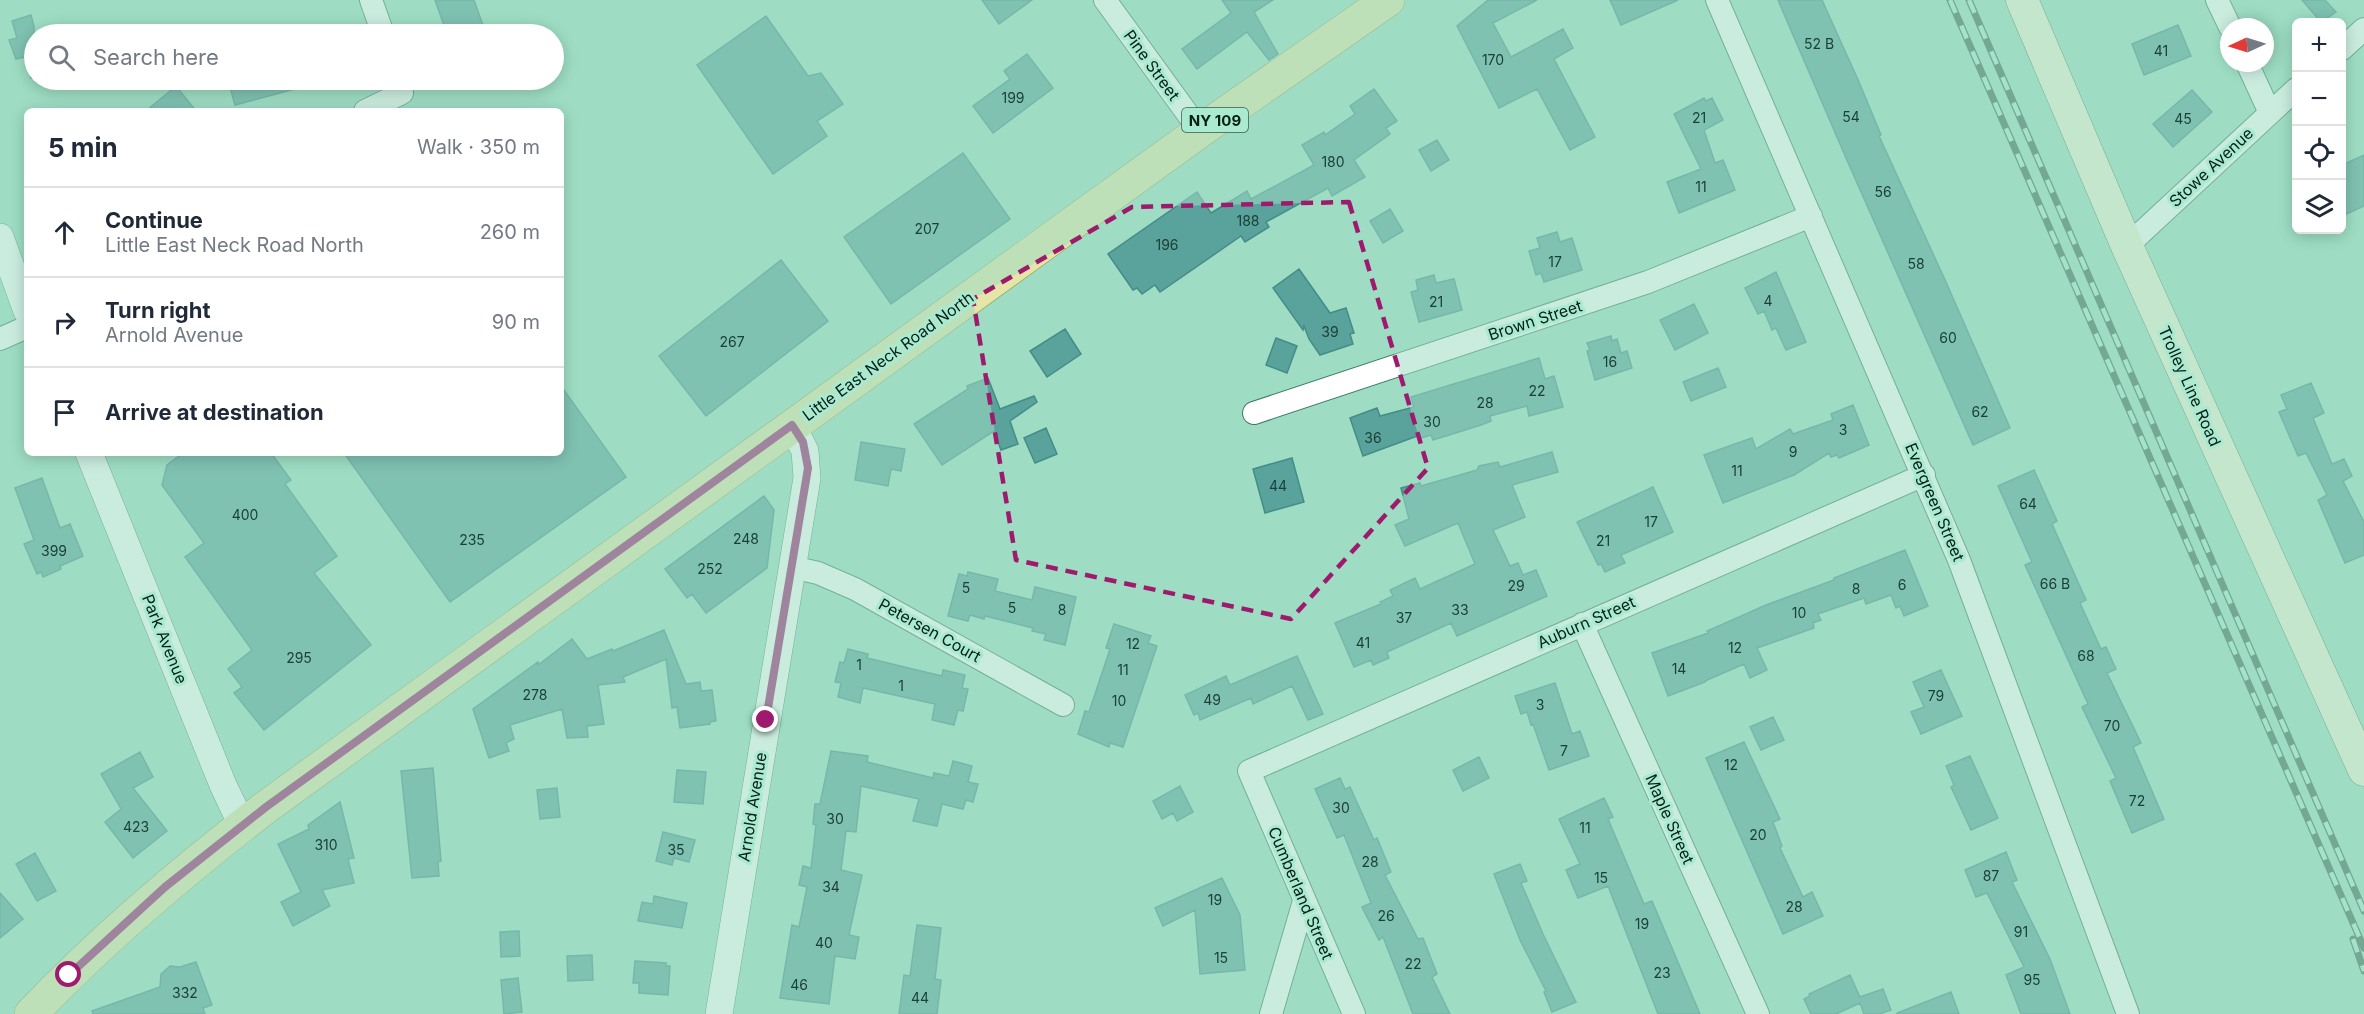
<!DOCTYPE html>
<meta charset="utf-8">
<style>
body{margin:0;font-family:Inter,sans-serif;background:#f6f6f7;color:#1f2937}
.controls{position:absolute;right:18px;top:18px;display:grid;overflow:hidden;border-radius:9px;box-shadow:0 3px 15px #0003}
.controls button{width:54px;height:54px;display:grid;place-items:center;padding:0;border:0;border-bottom:2px solid #e0e1e3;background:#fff;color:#1f2937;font:30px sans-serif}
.compass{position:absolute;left:2220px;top:18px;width:54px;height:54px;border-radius:50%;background:#fff;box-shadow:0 3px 15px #0003;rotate:266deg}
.stop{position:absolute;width:18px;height:18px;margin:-14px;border:4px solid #9d1a6c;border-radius:50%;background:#fff}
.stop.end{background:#9d1a6c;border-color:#fff;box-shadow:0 2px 6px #0008}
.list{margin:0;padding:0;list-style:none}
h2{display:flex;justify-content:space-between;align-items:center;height:78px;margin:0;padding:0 24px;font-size:26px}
h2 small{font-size:20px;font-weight:400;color:#747a83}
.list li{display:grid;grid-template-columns:39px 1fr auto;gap:18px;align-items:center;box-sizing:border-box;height:90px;padding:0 24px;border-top:2px solid #e0e1e3}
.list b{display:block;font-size:22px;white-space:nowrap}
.list p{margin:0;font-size:20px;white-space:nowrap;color:#747a83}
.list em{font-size:20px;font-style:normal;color:#747a83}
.icon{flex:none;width:33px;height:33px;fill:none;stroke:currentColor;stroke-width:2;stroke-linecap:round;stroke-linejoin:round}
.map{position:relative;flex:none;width:2364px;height:1014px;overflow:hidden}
.search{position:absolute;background:#fff;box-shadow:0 3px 15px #0003;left:24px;top:24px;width:540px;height:66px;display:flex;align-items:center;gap:15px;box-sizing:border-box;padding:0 21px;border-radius:33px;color:#747a83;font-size:22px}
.panel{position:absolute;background:#fff;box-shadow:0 3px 15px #0003;left:24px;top:108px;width:540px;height:348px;border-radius:9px}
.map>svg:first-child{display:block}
.building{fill:#5aa29c;stroke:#448d87;stroke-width:1.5}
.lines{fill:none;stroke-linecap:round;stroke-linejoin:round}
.minor-casing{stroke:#3d7a64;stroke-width:24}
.tertiary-casing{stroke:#3d7a64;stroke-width:28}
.secondary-casing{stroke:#3d7a64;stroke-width:33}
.primary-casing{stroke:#8c9450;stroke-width:34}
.minor{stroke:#fff;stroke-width:22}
.tertiary{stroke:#fff;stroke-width:27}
.secondary{stroke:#f2f2d4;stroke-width:32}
.primary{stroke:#e5e5a8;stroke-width:33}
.rail-casing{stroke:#406859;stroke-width:7}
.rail{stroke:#aaead1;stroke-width:4.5;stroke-dasharray:14;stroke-linecap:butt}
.route{stroke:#9d1a6c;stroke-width:8}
.marked{fill:none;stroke:#9d1a6c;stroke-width:4.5;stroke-dasharray:12 8;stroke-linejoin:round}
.labels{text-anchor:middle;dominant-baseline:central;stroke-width:6;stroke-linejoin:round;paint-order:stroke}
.number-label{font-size:14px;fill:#1b4038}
.shield{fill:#aaead1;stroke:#375d4f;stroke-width:1.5}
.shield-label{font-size:15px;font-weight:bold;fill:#062017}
.street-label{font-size:16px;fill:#062017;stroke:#aaead1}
</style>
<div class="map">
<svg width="2364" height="1014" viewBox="0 0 2364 1014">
<rect width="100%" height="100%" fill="#9eddc4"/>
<path class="building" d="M 435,0 L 474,0 L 486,34 L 447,34 Z
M 982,0 L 1032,0 L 999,24 Z
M 1222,0 L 1273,0 L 1254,12 L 1278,54 L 1269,60 L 1247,32 L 1197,69 L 1182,49 L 1231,13 Z
M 1488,0 L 1537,0 L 1493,23 L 1511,57 L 1563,29 L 1573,48 L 1554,59 L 1595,137 L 1570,150 L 1537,89 L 1499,108 L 1457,26 Z
M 1610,0 L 1678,0 L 1621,25 Z
M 1778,0 L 1822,0 L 1859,82 L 1881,135 L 1879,136 L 1946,282 L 2010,428 L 1973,445 L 1846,158 Z
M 2302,0 L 2325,0 L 2336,12 L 2321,22 Z
M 31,15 L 34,26 L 34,78 L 31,78 L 24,57 L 16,59 L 9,40 L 17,38 L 12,21 Z
M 766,16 L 808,76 L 821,73 L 843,104 L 817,121 L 827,136 L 773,174 L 697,65 Z
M 2178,25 L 2191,56 L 2144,75 L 2132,44 Z
M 1027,54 L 1053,88 L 993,133 L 973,106 L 1010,79 L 1004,71 Z
M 228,80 L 306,80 L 306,86 L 235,105 Z
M 176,86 L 196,111 L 146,111 Z
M 1374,89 L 1397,121 L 1386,128 L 1390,134 L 1354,160 L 1365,177 L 1332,196 L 1328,188 L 1266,222 L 1269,227 L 1245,242 L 1241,236 L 1160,292 L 1155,285 L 1142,294 L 1137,288 L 1133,290 L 1108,254 L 1197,192 L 1211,213 L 1247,191 L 1251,199 L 1314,165 L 1302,145 L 1324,132 L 1325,135 L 1355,114 L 1350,106 Z
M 2192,90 L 2212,112 L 2173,147 L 2153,124 Z
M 1704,98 L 1706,101 L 1712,98 L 1723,120 L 1704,130 L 1715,163 L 1723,160 L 1735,190 L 1679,213 L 1667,182 L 1701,169 L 1674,114 Z
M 1437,140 L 1449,160 L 1431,171 L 1419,150 Z
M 963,153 L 1010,219 L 891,304 L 844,237 Z
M 2364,155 L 2364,206 L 2342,216 L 2342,165 Z
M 1390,209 L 1403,231 L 1383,243 L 1370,221 Z
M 1557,232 L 1560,242 L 1572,238 L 1582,270 L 1544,282 L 1541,273 L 1536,275 L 1529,251 L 1540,248 L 1537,238 Z
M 781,260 L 828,321 L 706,416 L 659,356 Z
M 1299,269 L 1330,313 L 1346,308 L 1354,333 L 1350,334 L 1353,344 L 1320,355 L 1309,339 L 1304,326 L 1303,330 L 1273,288 Z
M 1776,272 L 1806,342 L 1786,350 L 1776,328 L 1772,330 L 1764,311 L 1758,314 L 1745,288 Z
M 1434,275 L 1436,283 L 1454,279 L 1462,310 L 1419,322 L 1411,292 L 1418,290 L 1416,280 Z
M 1694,304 L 1708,333 L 1675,350 L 1660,320 Z
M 1065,329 L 1081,354 L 1047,377 L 1030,351 Z
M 1611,336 L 1612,341 L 1617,339 L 1621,353 L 1627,351 L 1632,368 L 1595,380 L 1587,351 L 1590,350 L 1587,343 Z
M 1276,338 L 1297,346 L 1287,373 L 1266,365 Z
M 1539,358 L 1545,379 L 1554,376 L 1563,407 L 1529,416 L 1527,406 L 1490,416 L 1491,421 L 1481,425 L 1433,440 L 1431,435 L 1421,438 L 1420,435 L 1363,456 L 1350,418 L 1377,408 L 1380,416 L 1414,407 L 1411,397 Z
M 1718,368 L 1726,387 L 1691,401 L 1683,382 Z
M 988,378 L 1000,409 L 1034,396 L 1037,402 L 1010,421 L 1018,444 L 1001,450 L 994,431 L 942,465 L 914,424 L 968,389 L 967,386 Z
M 2311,383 L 2324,413 L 2313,418 L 2332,464 L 2344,459 L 2352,476 L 2343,481 L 2364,522 L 2364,555 L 2345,563 L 2318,500 L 2327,495 L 2306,453 L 2298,456 L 2279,412 L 2287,409 L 2281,395 Z
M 561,386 L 626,477 L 450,602 L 344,453 L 561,453 Z
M 1853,405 L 1869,445 L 1839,458 L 1837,455 L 1831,457 L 1829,453 L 1794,475 L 1723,503 L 1704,455 L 1752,438 L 1756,449 L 1790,429 L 1793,434 L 1833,420 L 1831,414 Z
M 1046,428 L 1057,454 L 1035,463 L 1024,438 Z
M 861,442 L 905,449 L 901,471 L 891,469 L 888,486 L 855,480 Z
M 1552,452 L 1558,472 L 1512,485 L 1525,517 L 1493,530 L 1510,566 L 1518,563 L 1523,575 L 1536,570 L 1547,596 L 1457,636 L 1451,623 L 1387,652 L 1389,658 L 1373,665 L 1371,660 L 1354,667 L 1335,623 L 1381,604 L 1380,602 L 1393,596 L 1390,590 L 1415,578 L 1420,589 L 1475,564 L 1458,523 L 1405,546 L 1395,525 L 1409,519 L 1401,488 L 1420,483 L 1421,486 L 1477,470 L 1479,466 L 1498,462 L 1500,467 Z
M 183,453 L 271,453 L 291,480 L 285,484 L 337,556 L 314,573 L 371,645 L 264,730 L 234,693 L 242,687 L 228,669 L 252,650 L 185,557 L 204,543 L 162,485 L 167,465 Z
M 1292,458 L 1304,502 L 1265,513 L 1253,469 Z
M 2034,470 L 2057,521 L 2052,524 L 2086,600 L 2080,603 L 2101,649 L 2106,647 L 2116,669 L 2107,673 L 2141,743 L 2133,747 L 2164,819 L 2132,833 L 2110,781 L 2116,778 L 2082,707 L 2088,704 L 2025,565 L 2032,562 L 1998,486 Z
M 42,478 L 60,528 L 70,524 L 83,556 L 60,566 L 61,569 L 43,577 L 41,572 L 37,574 L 24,544 L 34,540 L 15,488 Z
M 1653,487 L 1673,532 L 1621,555 L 1625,563 L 1605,572 L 1601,564 L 1598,565 L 1577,522 Z
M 764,496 L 774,510 L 767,568 L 706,613 L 692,594 L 687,598 L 665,569 Z
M 1905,550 L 1928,606 L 1904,616 L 1900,606 L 1896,608 L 1891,595 L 1866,604 L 1864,598 L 1818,614 L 1821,620 L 1813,623 L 1814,628 L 1757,648 L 1767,670 L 1750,678 L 1744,664 L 1705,681 L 1705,682 L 1668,696 L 1652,653 L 1708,633 L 1707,631 L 1766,605 L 1834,580 L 1834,578 Z
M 968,572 L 998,579 L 995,591 L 1032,600 L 1035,587 L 1076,597 L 1065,645 L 1044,640 L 1046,634 L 1032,631 L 1033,628 L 985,616 L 984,619 L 970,615 L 968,621 L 948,616 L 959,574 L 967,576 Z
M 1114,624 L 1151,636 L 1148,643 L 1157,646 L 1123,747 L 1110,743 L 1109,747 L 1078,734 L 1085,711 L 1089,712 L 1110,649 L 1106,648 Z
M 664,630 L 686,684 L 700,682 L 701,691 L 712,690 L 716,721 L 710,722 L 710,724 L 680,728 L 677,707 L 672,708 L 666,659 L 623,677 L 625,682 L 598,685 L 604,724 L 587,726 L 588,737 L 567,738 L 562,709 L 510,725 L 514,739 L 506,743 L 509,751 L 489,758 L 473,709 L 538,662 L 538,665 L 572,639 L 587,659 L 612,649 L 613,651 Z
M 848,649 L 868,654 L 867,658 L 942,676 L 943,670 L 965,675 L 962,688 L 968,689 L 963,711 L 958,710 L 954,725 L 932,720 L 935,704 L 863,688 L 860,703 L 838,697 L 841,683 L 835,682 L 840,662 L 844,663 Z
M 1297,656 L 1323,714 L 1308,720 L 1292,686 L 1253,704 L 1251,698 L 1200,720 L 1198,713 L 1194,715 L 1185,695 L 1226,676 L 1230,685 Z
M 1941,670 L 1962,716 L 1921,734 L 1911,712 L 1924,707 L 1913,682 Z
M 1555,683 L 1572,734 L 1580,731 L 1589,756 L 1549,770 L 1533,724 L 1531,725 L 1527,712 L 1521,714 L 1515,696 Z
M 1773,717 L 1784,740 L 1761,750 L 1750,727 Z
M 1744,742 L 1780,819 L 1773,822 L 1782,846 L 1780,848 L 1803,897 L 1812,892 L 1823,916 L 1783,934 L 1706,758 Z
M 831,751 L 868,756 L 867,762 L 933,778 L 934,773 L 949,776 L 953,761 L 972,766 L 968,782 L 978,784 L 973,802 L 966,800 L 963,809 L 942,804 L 937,826 L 913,821 L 919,799 L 861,786 L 856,832 L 846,831 L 841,870 L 862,875 L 849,935 L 859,937 L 855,959 L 835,956 L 829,1004 L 780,998 L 792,925 L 799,927 L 807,887 L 799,885 L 803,866 L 811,868 L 816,825 L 813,824 L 815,804 L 820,804 Z
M 140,752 L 153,777 L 133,788 L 167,831 L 133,858 L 105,822 L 121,809 L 101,774 Z
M 1970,756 L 1998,818 L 1971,830 L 1951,787 L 1954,785 L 1946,766 Z
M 1479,757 L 1489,778 L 1463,791 L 1453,770 Z
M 433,768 L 441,861 L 438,862 L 439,876 L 412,878 L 401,771 Z
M 677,770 L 706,772 L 703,804 L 674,802 Z
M 1340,778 L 1345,789 L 1350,787 L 1374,840 L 1377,838 L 1391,872 L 1385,875 L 1418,939 L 1423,938 L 1437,974 L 1432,977 L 1450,1014 L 1413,1014 L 1383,937 L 1379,940 L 1362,907 L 1371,903 L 1344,835 L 1337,838 L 1315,789 Z
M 1180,786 L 1193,812 L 1177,821 L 1173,813 L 1162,819 L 1153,801 Z
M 557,788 L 560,817 L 540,819 L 537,790 Z
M 1604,798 L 1613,817 L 1608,819 L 1644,904 L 1652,901 L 1700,1014 L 1658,1014 L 1608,886 L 1578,898 L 1566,870 L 1580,864 L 1559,819 Z
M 340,802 L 354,858 L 348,859 L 354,883 L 322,890 L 330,906 L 293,926 L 281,902 L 301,892 L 278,844 L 309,829 L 308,825 Z
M 663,832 L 695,840 L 689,862 L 674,858 L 672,865 L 656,861 Z
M 2006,852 L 2017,880 L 2012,882 L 2050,959 L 2070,1014 L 2021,1014 L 2006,975 L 2024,967 L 1987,893 L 1976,897 L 1965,870 Z
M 35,853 L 56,891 L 37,901 L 16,864 Z
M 1520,864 L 1527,881 L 1521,883 L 1543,934 L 1576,1002 L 1552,1012 L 1544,992 L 1546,991 L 1520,940 L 1494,874 Z
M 1222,878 L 1240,915 L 1245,970 L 1200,974 L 1195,910 L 1163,926 L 1155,908 Z
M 0,893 L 23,919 L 0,938 Z
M 654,896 L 687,903 L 682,928 L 638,921 L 642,902 L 653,904 Z
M 917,925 L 941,928 L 935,979 L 941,980 L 937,1014 L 899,1014 L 904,975 L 910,976 Z
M 519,931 L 520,956 L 501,957 L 500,932 Z
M 592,955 L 593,980 L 568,981 L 567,956 Z
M 635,961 L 666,963 L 666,966 L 670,966 L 668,995 L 639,993 L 639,983 L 633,983 Z
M 196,962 L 212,1005 L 203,1008 L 205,1014 L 93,1014 L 92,1011 L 160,987 L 161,974 L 170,966 L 180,967 Z
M 1850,975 L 1860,997 L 1883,989 L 1891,1010 L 1879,1014 L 1864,1014 L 1860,1003 L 1836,1014 L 1811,1014 L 1804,999 L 1810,996 L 1809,994 Z
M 518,978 L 522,1012 L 504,1014 L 501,980 Z
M 1951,992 L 1959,1014 L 1897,1014 L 1897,1013 Z"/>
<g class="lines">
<g class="minor-casing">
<path id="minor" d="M 371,0 L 383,34
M 1105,0 L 1200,131
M 1717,0 L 1959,560 L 2128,1014
M 2217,0 L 2230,27
M 2342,49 L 2364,29
M 2247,63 L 2270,113
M 365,111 L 402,93 L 398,80
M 2127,246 L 2296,89
M 0,339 L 27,327
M 1254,413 L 1648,282 L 1811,216
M 792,567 L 818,573 L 855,589 L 1063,705
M 1582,624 L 1758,1014
M 1271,1014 L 1304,901
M 1354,1014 L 1249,771 L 1924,475"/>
</g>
<g class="tertiary-casing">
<path id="tertiary" d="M 0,237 L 27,311
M 89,453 L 223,785 L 242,825
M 719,1014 L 807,478 L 805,451 L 792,425"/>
</g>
<g class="secondary-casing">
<path id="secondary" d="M 2022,0 L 2127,246 L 2364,770"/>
</g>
<g class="primary-casing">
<path id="primary" d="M 31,1014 C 103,938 183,871 266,807 L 1200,131 L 1388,0"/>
</g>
<use href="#minor" class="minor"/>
<use href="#tertiary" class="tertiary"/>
<use href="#secondary" class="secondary"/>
<use href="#primary" class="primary"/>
<g class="rail-casing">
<path id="rail" d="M 1950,0 L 2364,948
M 1969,0 L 2364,911
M 2353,939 L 2364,971"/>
</g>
<use href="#rail" class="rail"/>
</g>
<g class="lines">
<path class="route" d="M 69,975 L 165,887 L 266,807 L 792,425 L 803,442 L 808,468 L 766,720"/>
</g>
<path d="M0 0H2364V1014H0ZM 1349,202 L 1428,468 L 1291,619 L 1016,560 L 973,299 L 1132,207 Z" fill="#9eddc4" fill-opacity=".55" fill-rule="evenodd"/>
<path class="marked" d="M 1349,202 L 1428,468 L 1291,619 L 1016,560 L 973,299 L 1132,207 Z"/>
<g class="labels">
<g class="number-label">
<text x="1819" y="43">52 B</text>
<text x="2161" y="50">41</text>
<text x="1493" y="59">170</text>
<text x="1013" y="97">199</text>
<text x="1851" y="116">54</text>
<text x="1699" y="117">21</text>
<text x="2183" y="118">45</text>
<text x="1333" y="161">180</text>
<text x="1701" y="186">11</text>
<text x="1883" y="191">56</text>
<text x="1248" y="220">188</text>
<text x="927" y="228">207</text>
<text x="1167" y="244">196</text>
<text x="1555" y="261">17</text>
<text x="1916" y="263">58</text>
<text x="1768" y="300">4</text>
<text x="1436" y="301">21</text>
<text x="1330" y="331">39</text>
<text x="1948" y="337">60</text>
<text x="732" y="341">267</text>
<text x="1610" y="361">16</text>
<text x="1537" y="390">22</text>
<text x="1485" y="402">28</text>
<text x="1980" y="411">62</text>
<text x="1432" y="421">30</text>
<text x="1843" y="429">3</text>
<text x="1373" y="437">36</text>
<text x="1793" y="451">9</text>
<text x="1737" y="470">11</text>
<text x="1278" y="485">44</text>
<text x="2028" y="503">64</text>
<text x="245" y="514">400</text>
<text x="1651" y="521">17</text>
<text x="746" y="538">248</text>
<text x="472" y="539">235</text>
<text x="1603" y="540">21</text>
<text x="54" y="550">399</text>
<text x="710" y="568">252</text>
<text x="2055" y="583">66 B</text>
<text x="1902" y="584">6</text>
<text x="1516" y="585">29</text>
<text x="966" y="587">5</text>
<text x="1856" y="588">8</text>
<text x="1012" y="607">5</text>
<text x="1062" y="609">8</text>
<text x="1460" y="609">33</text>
<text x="1799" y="612">10</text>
<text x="1404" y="617">37</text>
<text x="1363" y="642">41</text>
<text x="1133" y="643">12</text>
<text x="1735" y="647">12</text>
<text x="2086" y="655">68</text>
<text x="299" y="657">295</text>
<text x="859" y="664">1</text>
<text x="1679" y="668">14</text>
<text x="1123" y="669">11</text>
<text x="901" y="685">1</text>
<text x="535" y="694">278</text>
<text x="1936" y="695">79</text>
<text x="1212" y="699">49</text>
<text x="1119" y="700">10</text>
<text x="1540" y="704">3</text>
<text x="2112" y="725">70</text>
<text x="1564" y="750">7</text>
<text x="1731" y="764">12</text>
<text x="2137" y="800">72</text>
<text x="1341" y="807">30</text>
<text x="835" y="818">30</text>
<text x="136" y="826">423</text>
<text x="1585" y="827">11</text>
<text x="1758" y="834">20</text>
<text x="326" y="844">310</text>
<text x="676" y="849">35</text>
<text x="1370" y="861">28</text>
<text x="1991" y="875">87</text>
<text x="1601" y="877">15</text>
<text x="831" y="886">34</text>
<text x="1215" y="899">19</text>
<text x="1794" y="906">28</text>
<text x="1386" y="915">26</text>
<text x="1642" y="923">19</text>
<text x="2021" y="931">91</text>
<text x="824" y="942">40</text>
<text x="1221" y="957">15</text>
<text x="1413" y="963">22</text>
<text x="1662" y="972">23</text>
<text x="2032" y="979">95</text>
<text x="799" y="984">46</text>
<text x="185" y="992">332</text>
<text x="920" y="997">44</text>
</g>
<rect class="shield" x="1182" y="108" width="66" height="24" rx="4.5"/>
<g class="shield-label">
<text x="1215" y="120">NY 109</text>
</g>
<g class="street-label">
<text transform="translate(1152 65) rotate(54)">Pine Street</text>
<text transform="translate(2211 167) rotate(-43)">Stowe Avenue</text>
<text transform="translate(1535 320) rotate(-18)">Brown Street</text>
<text transform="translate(888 356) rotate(-36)">Little East Neck Road North</text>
<text transform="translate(2190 386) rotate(66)">Trolley Line Road</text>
<text transform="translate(1935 502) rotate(67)">Evergreen Street</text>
<text transform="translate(1586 622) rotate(-24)">Auburn Street</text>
<text transform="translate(930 630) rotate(29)">Petersen Court</text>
<text transform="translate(165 639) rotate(68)">Park Avenue</text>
<text transform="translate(752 807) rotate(-81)">Arnold Avenue</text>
<text transform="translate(1670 819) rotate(66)">Maple Street</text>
<text transform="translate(1301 893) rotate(67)">Cumberland Street</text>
</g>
</g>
</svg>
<div class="controls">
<button>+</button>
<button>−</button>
<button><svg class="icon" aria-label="locate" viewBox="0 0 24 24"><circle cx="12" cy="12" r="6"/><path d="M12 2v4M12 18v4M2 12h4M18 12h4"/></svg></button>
<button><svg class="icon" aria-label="layers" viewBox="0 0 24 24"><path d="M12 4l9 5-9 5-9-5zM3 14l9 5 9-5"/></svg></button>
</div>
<svg class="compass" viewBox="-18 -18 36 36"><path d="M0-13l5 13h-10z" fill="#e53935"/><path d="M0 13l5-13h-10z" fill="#747a83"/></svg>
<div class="stop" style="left:69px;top:975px"></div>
<div class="stop end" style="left:766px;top:720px"></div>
<div class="search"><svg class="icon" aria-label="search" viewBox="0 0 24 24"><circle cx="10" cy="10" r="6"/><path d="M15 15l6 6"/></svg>Search here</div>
<section class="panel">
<h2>5 min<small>Walk · 350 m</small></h2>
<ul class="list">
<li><svg class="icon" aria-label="ahead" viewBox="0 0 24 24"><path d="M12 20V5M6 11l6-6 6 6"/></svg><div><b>Continue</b><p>Little East Neck Road North</p></div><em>260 m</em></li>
<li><svg class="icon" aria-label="right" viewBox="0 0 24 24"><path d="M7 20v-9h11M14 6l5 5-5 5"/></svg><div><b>Turn right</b><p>Arnold Avenue</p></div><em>90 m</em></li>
<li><svg class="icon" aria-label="arrive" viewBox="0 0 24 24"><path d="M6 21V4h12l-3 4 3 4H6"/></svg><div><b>Arrive at destination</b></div></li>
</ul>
</section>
</div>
